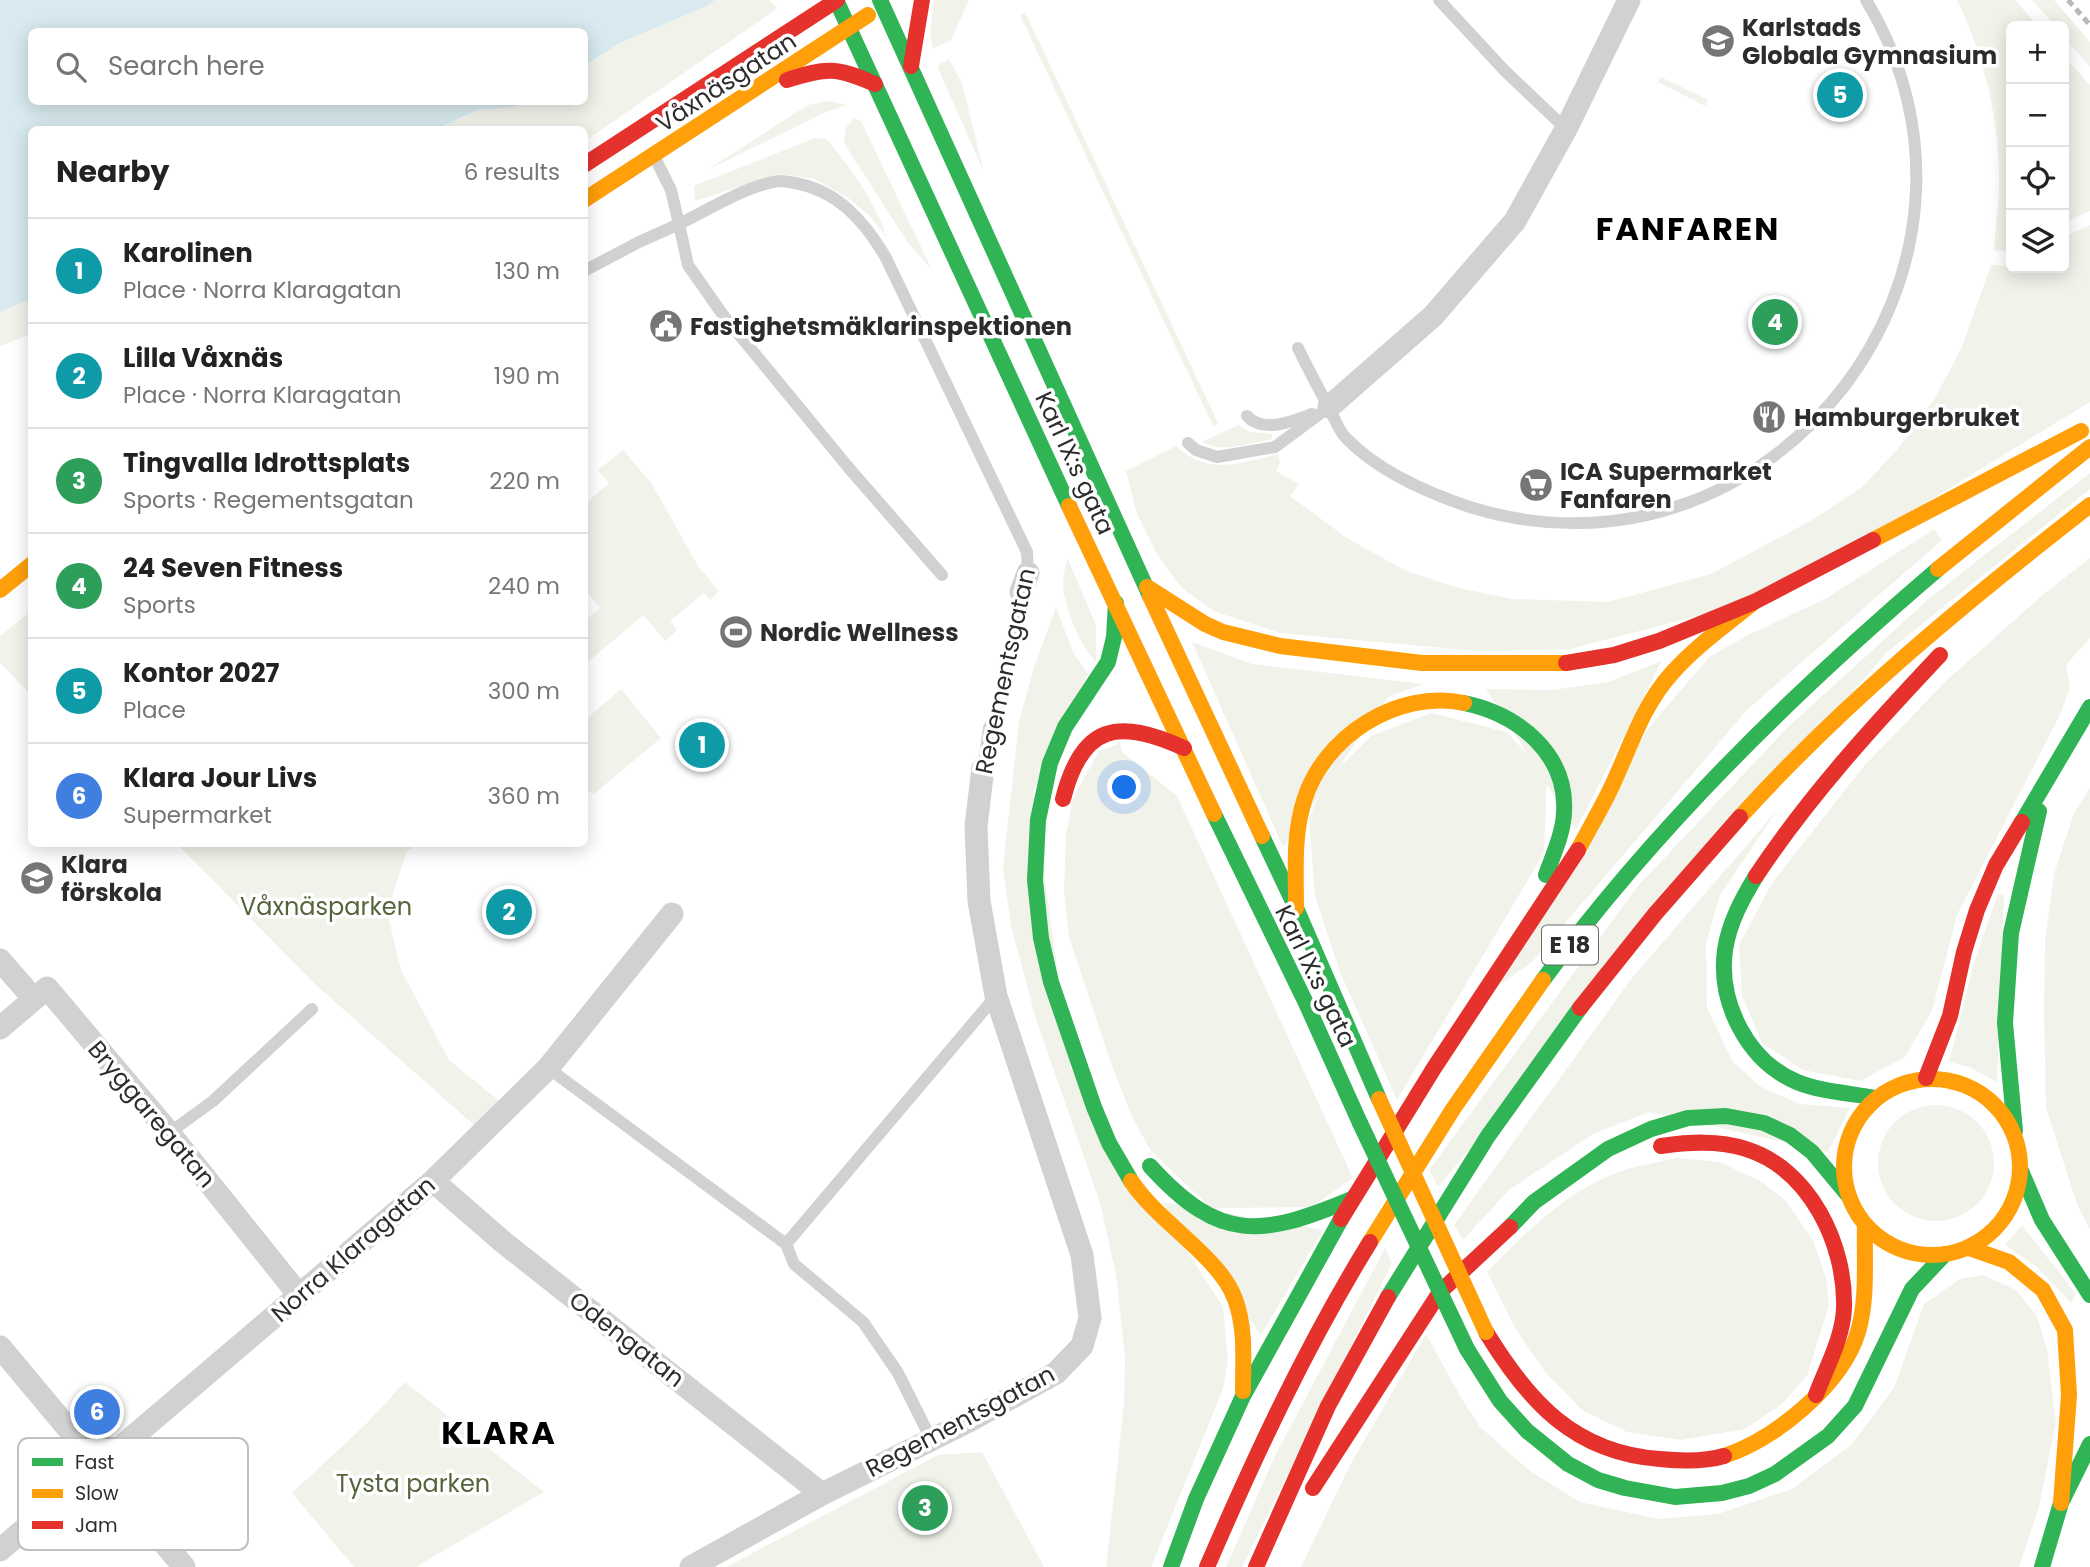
<!DOCTYPE html>
<meta charset="utf-8">
<style>
body{margin:0;font-family:Poppins,sans-serif;background:#f6f6f6;color:#222}
.controls{position:absolute;right:21px;top:21px;display:grid;overflow:hidden;border-radius:10px;box-shadow:0 4px 18px #0003}
.controls button{width:63px;height:63px;display:grid;place-items:center;padding:0;border:0;border-bottom:2px solid #e0e0e0;background:#fff;color:#222;font:35px sans-serif}
.you{position:absolute;left:1125px;top:788px;width:24px;height:24px;margin:-18px;border:5px solid #fff;border-radius:50%;background:#1a73e8;box-shadow:0 0 0 10px #1a73e833}
.badge{display:grid;place-items:center;width:46px;height:46px;border-radius:50%;background:#ea580c;color:#fff;font-size:23px;font-weight:700}
.pin{position:absolute;translate:-50% -50%;border:4px solid #fff;box-shadow:0 2px 7px #0006}
.list{margin:0;padding:0;list-style:none}
h2{display:flex;justify-content:space-between;align-items:center;height:91px;margin:0;padding:0 28px;font-size:30px}
h2 small{font-size:23px;font-weight:400;color:#767676}
.list li{display:grid;grid-template-columns:46px 1fr auto;gap:21px;align-items:center;box-sizing:border-box;height:105px;padding:0 28px;border-top:2px solid #e0e0e0}
.list b{display:block;font-size:26px;white-space:nowrap}
.list p{margin:0;font-size:23px;white-space:nowrap;color:#767676}
.list em{font-size:23px;font-style:normal;color:#767676}
.icon{flex:none;width:38px;height:38px;fill:none;stroke:currentColor;stroke-width:2;stroke-linecap:round;stroke-linejoin:round}
.map{position:relative;flex:none;width:2090px;height:1567px;overflow:hidden}
.search{position:absolute;background:#fff;box-shadow:0 4px 18px #0003;left:28px;top:28px;width:560px;height:77px;display:flex;align-items:center;gap:18px;box-sizing:border-box;padding:0 24px;border-radius:10px;color:#767676;font-size:26px}
.panel{position:absolute;background:#fff;box-shadow:0 4px 18px #0003;left:28px;top:126px;width:560px;height:721px;border-radius:10px}
.map>svg:first-child{display:block}
.green{fill:#f1f3eb}
.water{fill:#d8eaef}
.lines{fill:none;stroke-linecap:round;stroke-linejoin:round}
.lane{stroke:#d1d1d1;stroke-width:12}
.street{stroke:#d1d1d1;stroke-width:23}
.fast{stroke:#30b455;stroke-width:16}
.slow{stroke:#ff9f0a;stroke-width:16}
.jam{stroke:#e5322d;stroke-width:16}
.rail{stroke:#b8b8b8;stroke-width:5;stroke-dasharray:7 5;stroke-linecap:butt}
.fast-bridge{stroke:#30b455;stroke-width:16}
.slow-bridge{stroke:#ff9f0a;stroke-width:16}
.labels{text-anchor:middle;dominant-baseline:central;stroke-width:7;stroke-linejoin:round;paint-order:stroke}
.shield{fill:#fff;stroke:#6b6b6b;stroke-width:2}
.shield-label{font-size:23px;font-weight:bold;fill:#2c2c2c}
.poi-label{font-size:24px;font-weight:bold;fill:#2c2c2c;stroke:#fff;text-anchor:start}
.street-label{font-size:24px;fill:#2c2c2c;stroke:#fff}
.park-label{font-size:24px;fill:#56643c;stroke:#fff}
.district-label{font-size:32px;font-weight:bold;letter-spacing:2px;fill:#000;stroke:#fff}
.key{fill:#fff;stroke:#c0c0c0;stroke-width:2}
.key-label{font-size:19px;fill:#2c2c2c}
</style>
<div class="map">
<svg width="2090" height="1567" viewBox="0 0 2090 1567">
<rect width="100%" height="100%" fill="#fff"/>
<path class="green" d="M 715,0 L 769,0 L 778,8 L 585,141 L 584,130 L 438,130 L 477,110 L 515,107 L 525,102 L 584,102 L 585,65 L 622,42 L 706,6 Z
M 934,0 L 969,0 L 951,40 L 933,49 L 930,31 Z
M 1957,0 L 2015,0 L 2038,26 L 2011,26 L 2011,252 L 1994,250 C 1995,230 1998,210 1999,190 C 2001,125 1985,58 1957,0 Z
M 2032,0 L 2054,0 L 2090,42 L 2090,67 L 2064,37 L 2064,26 L 2055,26 Z
M 1025,12 L 1218,423 L 1213,426 L 1020,15 Z
M 2064,56 L 2090,85 L 2090,211 L 2064,223 Z
M 949,59 L 962,83 L 984,172 L 937,66 Z
M 1661,77 L 1708,100 L 1705,106 L 1658,82 Z
M 829,101 L 846,105 L 824,113 L 707,170 L 808,105 Z
M 854,118 L 861,121 L 932,270 L 906,240 L 844,143 L 845,129 Z
M 815,138 L 826,139 C 849,164 877,205 887,238 L 870,216 L 848,198 L 815,179 L 779,174 L 695,201 L 694,186 Z
M 2090,225 L 2090,402 L 1870,537 L 1717,611 L 1570,649 L 1477,651 L 1280,633 L 1216,612 L 1187,592 L 1176,581 L 1156,552 L 1137,514 L 1126,471 L 1176,446 C 1207,476 1241,463 1278,454 L 1280,463 L 1276,471 L 1299,484 L 1290,496 L 1347,538 L 1404,570 L 1458,588 L 1513,599 L 1608,602 L 1711,574 L 1814,519 L 1861,488 L 1897,450 L 1935,398 L 1962,347 L 1991,265 L 2064,268 L 2064,237 Z
M 31,299 L 31,334 L 0,346 L 0,312 Z
M 1238,425 L 1250,432 L 1272,434 L 1272,439 C 1250,443 1223,454 1202,442 Z
M 623,450 L 652,484 L 698,566 L 719,591 L 710,600 L 704,593 L 670,621 L 677,630 L 665,641 L 644,615 L 585,664 L 585,621 L 600,608 L 585,590 L 585,504 L 609,483 L 598,470 Z
M 2090,473 L 2090,489 L 1886,653 L 1438,1187 L 1429,1170 L 1637,887 L 1788,727 L 1932,596 Z
M 1934,529 L 1942,540 L 1746,711 L 1533,961 L 1496,988 L 1647,730 L 1709,657 L 1748,635 L 1827,598 Z
M 1067,557 L 1096,625 L 1096,662 C 1080,646 1064,607 1063,585 C 1063,575 1066,566 1067,557 Z
M 2090,558 L 2090,638 L 2066,665 L 2070,688 L 2060,715 L 1957,915 L 1932,1011 L 1905,1057 L 1860,1081 L 1803,1070 L 1762,1043 L 1742,996 L 1739,945 L 1772,883 L 1864,766 L 1947,680 L 2045,593 Z
M 1056,607 L 1073,652 L 1088,674 L 1033,792 L 1071,1069 L 1223,1307 L 1228,1360 L 1223,1389 L 1151,1567 L 1106,1567 L 1124,1404 L 1125,1357 L 1116,1275 L 1100,1203 L 1036,1019 L 1011,926 L 1003,868 L 1019,722 L 1034,667 Z
M 31,611 L 31,695 L 0,663 L 0,636 Z
M 1192,642 L 1252,664 L 1423,684 L 1388,697 L 1283,847 Z
M 1662,661 L 1576,830 L 1486,689 L 1552,690 L 1608,682 Z
M 621,689 L 661,738 L 595,793 L 585,792 L 585,720 Z
M 1431,713 L 1507,732 L 1547,776 L 1544,853 L 1397,1100 L 1340,972 L 1315,896 L 1309,819 L 1324,782 L 1371,736 Z
M 1120,743 L 1122,752 L 1177,796 L 1353,1178 L 1312,1207 L 1211,1208 L 1151,1151 L 1132,1117 L 1111,1063 L 1069,937 L 1064,891 L 1066,835 L 1073,798 L 1099,751 Z
M 2090,788 L 2090,1229 L 2078,1207 L 2046,1108 L 2044,1015 L 2045,940 L 2054,874 L 2074,813 Z
M 1778,809 L 1720,895 L 1706,944 L 1707,1008 L 1733,1062 L 1761,1087 L 1800,1104 L 1850,1108 L 1828,1152 L 1649,1112 L 1593,1134 L 1510,1189 L 1463,1240 L 1454,1225 L 1632,978 Z
M 177,844 L 416,844 L 407,851 L 387,912 L 401,970 L 449,1060 L 504,1105 L 483,1133 L 317,986 Z
M 1998,893 L 2004,896 L 1997,1082 L 1969,1067 L 1949,1062 L 1974,963 Z
M1878 1163a58 58 0 1 1 116 0a58 58 0 1 1-116 0Z
M 1677,1158 L 1720,1162 L 1762,1182 L 1785,1200 L 1813,1240 L 1826,1278 L 1829,1305 L 1807,1376 L 1781,1405 L 1745,1429 L 1681,1440 L 1627,1432 L 1582,1410 L 1545,1372 L 1515,1328 L 1487,1272 C 1528,1230 1567,1190 1624,1170 C 1641,1165 1660,1162 1677,1158 Z
M 1162,1202 L 1323,1230 L 1261,1335 Z
M 2022,1225 L 2076,1294 L 2071,1303 L 2037,1267 L 2005,1245 Z
M 1385,1248 L 1392,1263 L 1242,1567 L 1226,1567 L 1275,1456 Z
M 1983,1275 L 2016,1290 L 2037,1316 L 2047,1349 L 2056,1423 L 2039,1507 L 2019,1567 L 1301,1567 L 1350,1465 L 1426,1334 L 1460,1396 L 1480,1427 L 1530,1471 L 1580,1502 L 1659,1519 L 1718,1514 L 1792,1489 L 1851,1445 L 1894,1388 L 1924,1304 L 1960,1279 Z
M 405,1382 L 544,1492 L 416,1567 L 354,1567 L 292,1493 L 366,1424 Z
M 982,1452 L 1044,1567 L 726,1567 L 938,1455 Z"/>
<path class="water" d="M 0,0 L 715,0 L 707,6 L 622,42 L 585,65 L 584,32 L 32,32 L 32,102 L 525,102 L 515,107 L 477,110 L 438,129 L 32,130 L 31,299 L 0,312 Z"/>
<g class="lines">
<path class="lane" d="M 1439,0 L 1505,71 L 1566,129
M 654,156 L 671,190 L 679,224 C 708,210 748,185 779,181 C 785,181 790,182 795,183 C 838,191 864,221 885,256 L 1027,552 L 1028,573
M 584,271 L 639,242 L 679,224 L 688,265 L 723,315 L 848,467 L 942,575
M 1298,348 C 1308,369 1319,389 1330,410 C 1335,419 1339,431 1346,438 C 1379,472 1430,494 1473,508 C 1773,598 2028,268 1866,0
M 1247,416 C 1263,434 1293,421 1312,414
M 1188,443 L 1196,450 L 1217,457 L 1275,447 L 1329,407
M 983,768 L 989,728 L 999,708 L 1021,592
M 548,1068 L 786,1244 L 794,1264 L 863,1322 L 898,1373 L 931,1439
M 169,1133 L 213,1101 L 312,1009
M 786,1244 L 996,996"/>
<path class="street" d="M 1329,407 L 1433,316 L 1515,221 L 1566,129 L 1629,0
M 1021,592 L 1028,573
M 0,960 L 34,999
M 0,1028 L 47,988 L 166,1129 L 299,1295
M 433,1181 L 503,1242 L 822,1494
M 0,1347 L 184,1567
M 0,1550 L 433,1181 L 548,1068 L 672,914
M 691,1567 L 822,1494 L 969,1421 L 1056,1373 L 1082,1346 L 1090,1318 L 1082,1255 L 996,996 L 979,901 L 976,826 L 983,768"/>
<path class="fast" d="M 836,0 L 1069,506
M 880,0 L 1150,596
M 1116,603 L 1114,637 L 1108,662 L 1065,727 L 1050,763 L 1038,820 L 1035,880 L 1041,938 L 1051,982 L 1094,1107 L 1109,1143 L 1131,1181
M 1464,703 C 1517,714 1568,753 1564,813 C 1563,834 1553,855 1546,875
M 1214,814 L 1306,1003 L 1360,1123
M 2022,822 L 2090,707
M 1262,836 L 1296,908 L 1379,1099
M 1756,876 C 1742,899 1729,923 1725,950 C 1718,1002 1747,1061 1797,1082 C 1822,1092 1850,1093 1876,1098
M 1543,980 C 1656,827 1794,692 1938,569
M 2015,1131 L 2005,1023 L 2011,933 L 2039,811
M 1150,1166 C 1220,1243 1261,1237 1352,1199
M 2021,1171 L 2042,1220 L 2090,1295
M 1510,1227 L 1534,1202 L 1608,1149 L 1651,1129 L 1688,1118 L 1726,1116 L 1764,1123 L 1790,1135 L 1812,1152 L 1847,1194
M 1388,1297 L 1488,1136 L 1580,1008
M 1467,1349 L 1500,1401 L 1527,1431 L 1568,1464 L 1598,1480 L 1625,1488 L 1675,1497 L 1722,1493 L 1749,1486 L 1775,1474 L 1828,1436 L 1855,1406 L 1912,1289 L 1945,1254
M 1171,1567 L 1196,1499 L 1243,1396 L 1341,1219
M 2042,1567 L 2061,1503 L 2090,1444"/>
<path class="slow" d="M 584,200 L 868,15
M 1069,506 L 1214,814
M 1873,540 L 2081,431
M 1938,569 L 2090,447
M 1147,587 L 1205,624 L 1223,632 L 1280,646 L 1422,663 L 1566,663
M 0,590 L 32,564
M 1150,596 L 1262,836
M 1740,817 C 1845,701 1967,601 2090,505
M 1578,850 C 1589,829 1601,809 1611,788 C 1630,748 1642,706 1672,673 C 1696,646 1726,625 1754,602
M 1296,908 C 1296,872 1293,836 1304,801 C 1323,737 1397,689 1464,703
M1844 1167a88 88 0 1 1 176 0a88 88 0 1 1-176 0Z
M 1131,1181 C 1158,1222 1220,1257 1235,1299 C 1246,1328 1243,1360 1243,1391
M 1370,1242 L 1453,1109 L 1543,980
M 1969,1248 L 2009,1262 L 2043,1290 L 2065,1330 L 2069,1395 L 2061,1503
M 1724,1456 C 1775,1439 1842,1385 1858,1332 C 1868,1298 1864,1260 1865,1225"/>
<path class="jam" d="M 911,66 L 922,0
M 787,80 C 827,67 837,67 875,84
M 584,165 L 837,0
M 1566,663 L 1614,655 L 1659,641 L 1754,602 L 1873,540
M 1063,799 C 1082,724 1118,718 1184,748
M 1756,876 C 1809,796 1874,725 1940,655
M 1580,1008 L 1655,914 L 1740,817
M 1926,1078 L 1950,1016 L 1964,952 L 1977,910 L 1996,865 L 2022,822
M 1661,1146 C 1689,1142 1719,1140 1746,1149 C 1810,1169 1846,1245 1844,1308 C 1843,1338 1826,1368 1816,1395
M 1341,1219 L 1434,1068 L 1578,850
M 1486,1332 C 1528,1401 1574,1453 1660,1459 C 1680,1461 1704,1462 1724,1456
M 1313,1488 L 1440,1292 L 1510,1227
M 1207,1567 C 1255,1456 1306,1346 1370,1242
M 1256,1567 L 1328,1406 L 1388,1297"/>
<path class="rail" d="M 2068,0 L 2090,25"/>
<path class="fast-bridge" d="M 1360,1123 L 1467,1349"/>
<path class="slow-bridge" d="M 1379,1099 L 1486,1332"/>
</g>
<defs>
<g id="school-disc" transform="scale(1.75)"><circle r="9.5" fill="#767676" stroke="#fff"/><path d="M0-5L7-2L0 1L-7-2ZM-4 1L0 2.5L4 1V4Q0 6-4 4Z" fill="#fff"/></g>
<g id="civic-disc" transform="scale(1.75)"><circle r="9.5" fill="#767676" stroke="#fff"/><path d="M-.6-6.5H3V-4.5H.6V-3L4-1V1h2V6H-6V1h2V-1L-.6-3ZM-1.2 2.5V6h2.4V2.5Z" fill="#fff"/></g>
<g id="restaurant-disc" transform="scale(1.75)"><circle r="9.5" fill="#767676" stroke="#fff"/><path d="M-5-6h1v4h1v-4h1v4h1v-4h1v5L-1.5 .5V6h-2V.5L-5-1ZM5-6V6H3V1.5H1.5Q1.5-4 5-6Z" fill="#fff"/></g>
<g id="supermarket-disc" transform="scale(1.75)"><circle r="9.5" fill="#767676" stroke="#fff"/><path d="M-6-5.5h2.5l.6 2H6L4.5 2H-2.5L-4.4-4H-6ZM-1.5 3.2a1.3 1.3 0 1 0 .1 0ZM3 3.2a1.3 1.3 0 1 0 .1 0Z" fill="#fff"/></g>
<g id="stadium-disc" transform="scale(1.75)"><circle r="9.5" fill="#767676" stroke="#fff"/><path d="M0-5a6.5 5 0 1 0 0 10a6.5 5 0 1 0 0-10ZM-3.5-1.8h7v3.6h-7Z" fill="#fff"/></g>
</defs>
<g fill-rule="evenodd">
<use href="#school-disc" x="1718" y="41"/>
<use href="#civic-disc" x="666" y="326"/>
<use href="#restaurant-disc" x="1769" y="417"/>
<use href="#supermarket-disc" x="1536" y="485"/>
<use href="#stadium-disc" x="736" y="632"/>
<use href="#school-disc" x="37" y="878"/>
</g>
<g class="labels">
<rect class="shield" x="1542" y="925.5" width="56" height="39" rx="5"/>
<g class="shield-label">
<text x="1570" y="945">E 18</text>
</g>
<g class="poi-label">
<text x="1742" y="27">Karlstads<tspan x="1742" dy="28">Globala Gymnasium</tspan></text>
<text x="690" y="326">Fastighetsmäklarinspektionen</text>
<text x="1794" y="417">Hamburgerbruket</text>
<text x="1560" y="471">ICA Supermarket<tspan x="1560" dy="28">Fanfaren</tspan></text>
<text x="760" y="632">Nordic Wellness</text>
<text x="61" y="864">Klara<tspan x="61" dy="28">förskola</tspan></text>
</g>
<g class="street-label">
<text transform="translate(726 82) rotate(-33)">Våxnäsgatan</text>
<text transform="translate(1075 463) rotate(65)">Karl IX:s gata</text>
<text transform="translate(1005 671) rotate(-78)">Regementsgatan</text>
<text transform="translate(1316 976) rotate(64)">Karl IX:s gata</text>
<text transform="translate(152 1114) rotate(50)">Bryggaregatan</text>
<text transform="translate(353 1249) rotate(-41)">Norra Klaragatan</text>
<text transform="translate(627 1339) rotate(38)">Odengatan</text>
<text transform="translate(960 1421) rotate(-28)">Regementsgatan</text>
</g>
<g class="park-label">
<text x="326" y="906">Våxnäsparken</text>
<text x="413" y="1483">Tysta parken</text>
</g>
<g class="district-label">
<text x="1688" y="228">FANFAREN</text>
<text x="499" y="1432">KLARA</text>
</g>
</g>
<rect x="18" y="1438" width="230" height="112" rx="10" class="key"/>
<rect x="32" y="1458" width="31" height="8" fill="#30b455"/>
<rect x="32" y="1489" width="31" height="9" fill="#ff9f0a"/>
<rect x="32" y="1521" width="31" height="8" fill="#e5322d"/>
<g class="key-label">
<text x="75" y="1469">Fast</text>
<text x="75" y="1500">Slow</text>
<text x="75" y="1532">Jam</text>
</g>
</svg>
<div class="controls">
<button>+</button>
<button>−</button>
<button><svg class="icon" aria-label="locate" viewBox="0 0 24 24"><circle cx="12" cy="12" r="6"/><path d="M12 2v4M12 18v4M2 12h4M18 12h4"/></svg></button>
<button><svg class="icon" aria-label="layers" viewBox="0 0 24 24"><path d="M12 4l9 5-9 5-9-5zM3 14l9 5 9-5"/></svg></button>
</div>
<div class="you"></div>
<div class="pin badge" style="left:702px;top:745px;background:#0f9aa8">1</div>
<div class="pin badge" style="left:509px;top:912px;background:#0f9aa8">2</div>
<div class="pin badge" style="left:925px;top:1508px;background:#2e9e5b">3</div>
<div class="pin badge" style="left:1775px;top:322px;background:#2e9e5b">4</div>
<div class="pin badge" style="left:1840px;top:95px;background:#0f9aa8">5</div>
<div class="pin badge" style="left:97px;top:1412px;background:#3f7fe0">6</div>
<div class="search"><svg class="icon" aria-label="search" viewBox="0 0 24 24"><circle cx="10" cy="10" r="6"/><path d="M15 15l6 6"/></svg>Search here</div>
<section class="panel">
<h2>Nearby<small>6 results</small></h2>
<ul class="list">
<li><span class="badge" style="background:#0f9aa8">1</span><div><b>Karolinen</b><p>Place · Norra Klaragatan</p></div><em>130 m</em></li>
<li><span class="badge" style="background:#0f9aa8">2</span><div><b>Lilla Våxnäs</b><p>Place · Norra Klaragatan</p></div><em>190 m</em></li>
<li><span class="badge" style="background:#2e9e5b">3</span><div><b>Tingvalla Idrottsplats</b><p>Sports · Regementsgatan</p></div><em>220 m</em></li>
<li><span class="badge" style="background:#2e9e5b">4</span><div><b>24 Seven Fitness</b><p>Sports</p></div><em>240 m</em></li>
<li><span class="badge" style="background:#0f9aa8">5</span><div><b>Kontor 2027</b><p>Place</p></div><em>300 m</em></li>
<li><span class="badge" style="background:#3f7fe0">6</span><div><b>Klara Jour Livs</b><p>Supermarket</p></div><em>360 m</em></li>
</ul>
</section>
</div>
